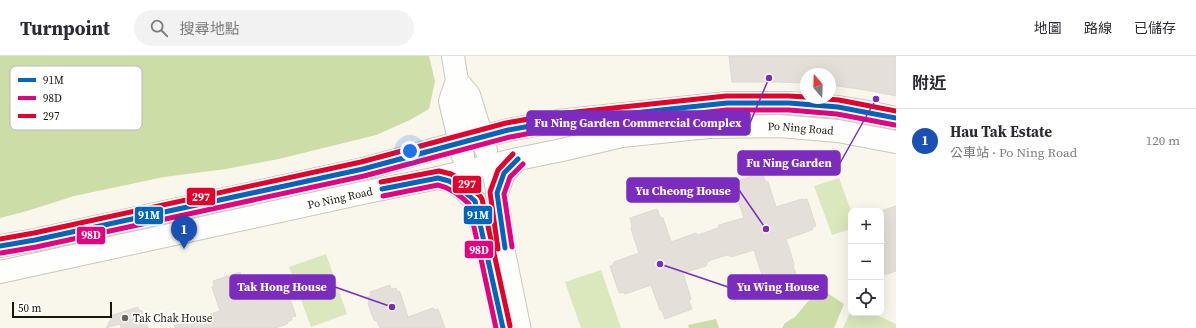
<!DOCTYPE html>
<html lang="zh-TW">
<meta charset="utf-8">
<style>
body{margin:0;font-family:"Source Serif 4","Noto Sans TC",serif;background:#f2f2f3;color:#2b2b33}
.controls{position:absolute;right:12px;bottom:12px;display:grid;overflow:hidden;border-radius:8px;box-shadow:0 4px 16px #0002}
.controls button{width:36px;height:36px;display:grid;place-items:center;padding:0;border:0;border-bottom:1px solid #e1e1e2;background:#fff;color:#2b2b33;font:20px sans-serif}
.compass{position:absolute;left:800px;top:12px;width:36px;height:36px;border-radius:50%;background:#fff;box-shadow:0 4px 16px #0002;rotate:341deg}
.scale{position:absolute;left:12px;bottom:10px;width:100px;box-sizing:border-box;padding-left:4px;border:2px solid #1a160b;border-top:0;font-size:11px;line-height:14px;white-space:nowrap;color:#1a160b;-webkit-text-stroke:3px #fff;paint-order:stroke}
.you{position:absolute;left:410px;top:95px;width:14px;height:14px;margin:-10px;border:3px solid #fff;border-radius:50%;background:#1a73e8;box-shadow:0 0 0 6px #1a73e833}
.badge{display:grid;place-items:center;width:26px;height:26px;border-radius:50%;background:#2563eb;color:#fff;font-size:13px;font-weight:700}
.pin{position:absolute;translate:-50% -33px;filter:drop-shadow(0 1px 2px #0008)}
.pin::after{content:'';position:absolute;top:21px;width:14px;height:12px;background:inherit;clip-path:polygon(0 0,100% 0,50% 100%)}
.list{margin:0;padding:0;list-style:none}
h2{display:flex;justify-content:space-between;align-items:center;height:52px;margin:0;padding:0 16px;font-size:17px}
h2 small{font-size:13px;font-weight:400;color:#7c7c81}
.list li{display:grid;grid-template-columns:26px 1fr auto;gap:12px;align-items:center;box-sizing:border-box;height:64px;padding:0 16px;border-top:1px solid #e1e1e2}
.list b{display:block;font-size:15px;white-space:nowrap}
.list p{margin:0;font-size:13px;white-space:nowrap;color:#7c7c81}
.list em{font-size:13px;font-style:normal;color:#7c7c81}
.icon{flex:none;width:22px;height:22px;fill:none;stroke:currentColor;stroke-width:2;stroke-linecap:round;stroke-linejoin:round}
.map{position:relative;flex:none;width:896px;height:272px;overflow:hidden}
header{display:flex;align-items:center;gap:24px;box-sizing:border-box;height:56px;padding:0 20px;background:#fff;border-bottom:1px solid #e1e1e2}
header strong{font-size:19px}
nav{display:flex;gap:22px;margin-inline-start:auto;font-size:14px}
.search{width:280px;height:36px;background:#f2f2f3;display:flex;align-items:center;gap:10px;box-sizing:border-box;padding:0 14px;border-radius:22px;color:#7c7c81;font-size:15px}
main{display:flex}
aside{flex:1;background:#fff}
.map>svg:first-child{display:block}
.green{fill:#dbe8bd}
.forest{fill:#ccdda7}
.building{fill:#e4dfd8;stroke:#e0d8d2}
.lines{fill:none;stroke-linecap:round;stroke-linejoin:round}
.minor-casing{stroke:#cac7bd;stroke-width:21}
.major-casing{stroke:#cac7bd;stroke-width:24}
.minor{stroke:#fefefc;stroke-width:19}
.major{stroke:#fefefc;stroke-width:22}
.bus-1-casing{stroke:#fff;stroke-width:8}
.bus-2-casing{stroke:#fff;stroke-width:8}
.bus-3-casing{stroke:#fff;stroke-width:8}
.bus-1{stroke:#0065bd;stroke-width:5}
.bus-2{stroke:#e5007d;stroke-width:5}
.bus-3{stroke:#e4002b;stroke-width:5}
.poi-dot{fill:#68645a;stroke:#fff;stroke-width:1.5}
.labels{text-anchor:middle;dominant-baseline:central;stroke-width:3.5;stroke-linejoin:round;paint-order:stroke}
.street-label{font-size:11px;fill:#1a160b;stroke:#fff}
.poi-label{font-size:11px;fill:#1a160b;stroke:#fff;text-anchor:start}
.key{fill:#fff;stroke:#bab9b6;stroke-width:1}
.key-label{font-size:11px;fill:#1a160b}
.leader{fill:none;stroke:#7b2cbf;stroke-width:1.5}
.callout-dot{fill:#7b2cbf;stroke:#fff;stroke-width:1.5}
.callout{fill:#7b2cbf;stroke:#7b2cbf;stroke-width:1.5}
.callout-label{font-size:12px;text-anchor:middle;font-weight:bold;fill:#fff}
.line-badge{stroke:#fff;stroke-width:1.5}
.badge-label{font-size:11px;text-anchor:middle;font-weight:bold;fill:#fff}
</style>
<header>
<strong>Turnpoint</strong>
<div class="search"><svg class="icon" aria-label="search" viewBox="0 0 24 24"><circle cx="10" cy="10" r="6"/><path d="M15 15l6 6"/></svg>搜尋地點</div>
<nav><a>地圖</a><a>路線</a><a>已儲存</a></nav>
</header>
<main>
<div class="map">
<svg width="896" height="272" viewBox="0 0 896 272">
<rect width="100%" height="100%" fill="#f9f6ec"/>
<path class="green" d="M 839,122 L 851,155 L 851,173 L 832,179 L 814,130 Z
M 326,198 L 347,258 L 311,271 L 289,211 Z
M 601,214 L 621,272 L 581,272 L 565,226 Z
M 851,254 L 851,257 L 872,257 L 896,268 L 896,272 L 843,272 Z"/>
<path class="forest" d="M 0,0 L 429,0 L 435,25 L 429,53 L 410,64 L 376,79 L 279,103 L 226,113 L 164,121 L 74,140 L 27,155 L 0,162 Z
M 826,236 L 844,248 L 834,272 L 782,272 L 785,267 L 795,261 L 815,237 Z
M 716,263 L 719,272 L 689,272 L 688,269 Z"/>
<path class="building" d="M 729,0 L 896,0 L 896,40 L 866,34 L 830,29 L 830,18 L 806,18 L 806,27 L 777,26 L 732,26 Z
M 762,117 L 765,125 L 768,126 L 776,151 L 802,143 L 804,144 L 807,143 L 816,170 L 813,171 L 812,174 L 786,183 L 794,208 L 793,210 L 796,218 L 768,227 L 765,219 L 762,219 L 754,194 L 731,201 L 728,199 L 710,204 L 710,205 L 707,206 L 706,210 L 683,217 L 691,243 L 689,245 L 692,253 L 665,263 L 662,255 L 660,254 L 651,229 L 625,238 L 622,236 L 619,237 L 610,210 L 613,209 L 614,206 L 639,197 L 631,173 L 632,170 L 630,162 L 657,153 L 660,161 L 663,162 L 671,186 L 696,177 L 698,179 L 718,172 L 719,169 L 744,162 L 736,137 L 738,134 L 735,126 Z
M 896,150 L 896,215 L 881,220 L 881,190 L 886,188 L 881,170 L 881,155 Z
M 240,216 L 241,219 L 244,220 L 252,244 L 277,236 L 279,238 L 283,237 L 285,241 L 289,240 L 296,260 L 291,261 L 292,264 L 289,265 L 287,268 L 275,272 L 175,272 L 174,270 L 220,255 L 212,231 L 214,229 L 213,225 Z
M 390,229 L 391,233 L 396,232 L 397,235 L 400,236 L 408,261 L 433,252 L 435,254 L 438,253 L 445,272 L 380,272 L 377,265 L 374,264 L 368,248 L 369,245 L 368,241 L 371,240 L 370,236 Z
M 138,251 L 139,254 L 142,255 L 148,272 L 121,272 L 120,268 L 106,272 L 111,263 L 110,260 Z"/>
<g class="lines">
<g class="minor-casing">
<path id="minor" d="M 493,122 L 501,159 L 505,194 L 521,272
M 471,131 L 492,220 L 503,272"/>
</g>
<g class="major-casing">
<g id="major">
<path d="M 453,0 L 457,25 L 450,45 L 463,100"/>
<path d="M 457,25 L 469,39 L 486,94"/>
<path d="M 438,122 C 455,125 463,132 475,145"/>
<path d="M 497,137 L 504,117 L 518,103"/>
<path d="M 0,190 L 35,184 L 363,113 L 435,93 L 508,74 L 558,65 L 727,47 L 789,47 L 838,51 L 863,55 L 896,62"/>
<path id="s1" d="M 0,216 L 367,136 L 438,122 L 518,103 L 562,94 L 622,80 L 708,71 L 779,70 L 838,75 L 896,86"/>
</g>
</g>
<use href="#minor" class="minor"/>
<use href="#major" class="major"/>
<g class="bus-1-casing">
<path id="bus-1" d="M 382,133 L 438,122 L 449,125 L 458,130 L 475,145 L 503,272
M 0,190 L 35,184 L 363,113 L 508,74 L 558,65 L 727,47 L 789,47 L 838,51 L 896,62
M 505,192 L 497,137 L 504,117 L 518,103"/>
</g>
<g class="bus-2-casing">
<path id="bus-2" d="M 383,140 L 438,129 C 451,132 460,139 469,148 L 496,272
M 512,191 L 504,138 L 510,121 L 523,108
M 1,197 L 36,191 L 364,120 L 510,81 L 559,72 L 727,54 L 789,54 L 837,58 L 895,69"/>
</g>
<g class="bus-3-casing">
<path id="bus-3" d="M 814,42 L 839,44 L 896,55
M 381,126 L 439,115 L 451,118 L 462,124 L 480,140 L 482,143 L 510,270
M 0,183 L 34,177 L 361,106 L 506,67 L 557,58 L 726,40 L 789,40 L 806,41
M 498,193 L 490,136 L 498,114 L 513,98"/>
</g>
<use href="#bus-1" class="bus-1"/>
<use href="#bus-2" class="bus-2"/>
<use href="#bus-3" class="bus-3"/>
</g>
<circle class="poi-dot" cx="125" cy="262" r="4"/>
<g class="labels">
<g class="street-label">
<text stroke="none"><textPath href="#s1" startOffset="816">Po Ning Road</textPath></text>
<text stroke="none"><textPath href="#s1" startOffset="348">Po Ning Road</textPath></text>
</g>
<g class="poi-label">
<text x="133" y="262">Tak Chak House</text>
</g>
</g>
<rect x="10" y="10" width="132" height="64" rx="6" class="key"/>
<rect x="18" y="22" width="18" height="4" fill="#0065bd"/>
<rect x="18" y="40" width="18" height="4" fill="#e5007d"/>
<rect x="18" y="58" width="18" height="4" fill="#e4002b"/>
<g class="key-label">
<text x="43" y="28">91M</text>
<text x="43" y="46">98D</text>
<text x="43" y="64">297</text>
</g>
<path class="leader" d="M769 22L750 67M876 43L840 107M766 173L739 134M660 208L728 231M392 251L335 231"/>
<g class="callout-dot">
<circle cx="769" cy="22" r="4"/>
<circle cx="876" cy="43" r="4"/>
<circle cx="766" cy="173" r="4"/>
<circle cx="660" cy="208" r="4"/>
<circle cx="392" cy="251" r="4"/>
</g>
<g class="callout">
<rect x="527" y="55" width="223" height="24" rx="4"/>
<rect x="738" y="95" width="102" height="24" rx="4"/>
<rect x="627" y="122" width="112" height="24" rx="4"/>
<rect x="728" y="219" width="99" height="24" rx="4"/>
<rect x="230" y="219" width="105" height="24" rx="4"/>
</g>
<g class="callout-label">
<text x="638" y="71">Fu Ning Garden Commercial Complex</text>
<text x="789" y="111">Fu Ning Garden</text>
<text x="683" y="139">Yu Cheong House</text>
<text x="778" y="235">Yu Wing House</text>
<text x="282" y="235">Tak Hong House</text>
</g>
<g class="line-badge">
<rect x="452" y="119" width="30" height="19" rx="4" fill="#e4002b"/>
<rect x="186" y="131" width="30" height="19" rx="4" fill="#e4002b"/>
<rect x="463" y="149" width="30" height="20" rx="4" fill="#0065bd"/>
<rect x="134" y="150" width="30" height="19" rx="4" fill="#0065bd"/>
<rect x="76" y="170" width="30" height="19" rx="4" fill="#e5007d"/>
<rect x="464" y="184" width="30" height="19" rx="4" fill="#e5007d"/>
</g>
<g class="badge-label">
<text x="467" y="132">297</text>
<text x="201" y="145">297</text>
<text x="478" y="163">91M</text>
<text x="149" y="163">91M</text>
<text x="91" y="183">98D</text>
<text x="479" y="198">98D</text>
</g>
</svg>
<div class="controls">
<button>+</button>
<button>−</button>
<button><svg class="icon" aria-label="locate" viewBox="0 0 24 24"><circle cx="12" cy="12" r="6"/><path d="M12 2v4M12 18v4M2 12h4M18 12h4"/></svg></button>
</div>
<svg class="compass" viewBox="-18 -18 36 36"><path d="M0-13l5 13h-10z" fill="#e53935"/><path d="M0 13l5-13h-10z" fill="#7c7c81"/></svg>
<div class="scale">50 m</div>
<div class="you"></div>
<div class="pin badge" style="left:184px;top:193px;background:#1a4fb4">1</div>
</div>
<aside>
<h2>附近<small></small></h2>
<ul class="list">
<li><span class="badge" style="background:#1a4fb4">1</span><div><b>Hau Tak Estate</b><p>公車站 · Po Ning Road</p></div><em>120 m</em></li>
</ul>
</aside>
</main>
